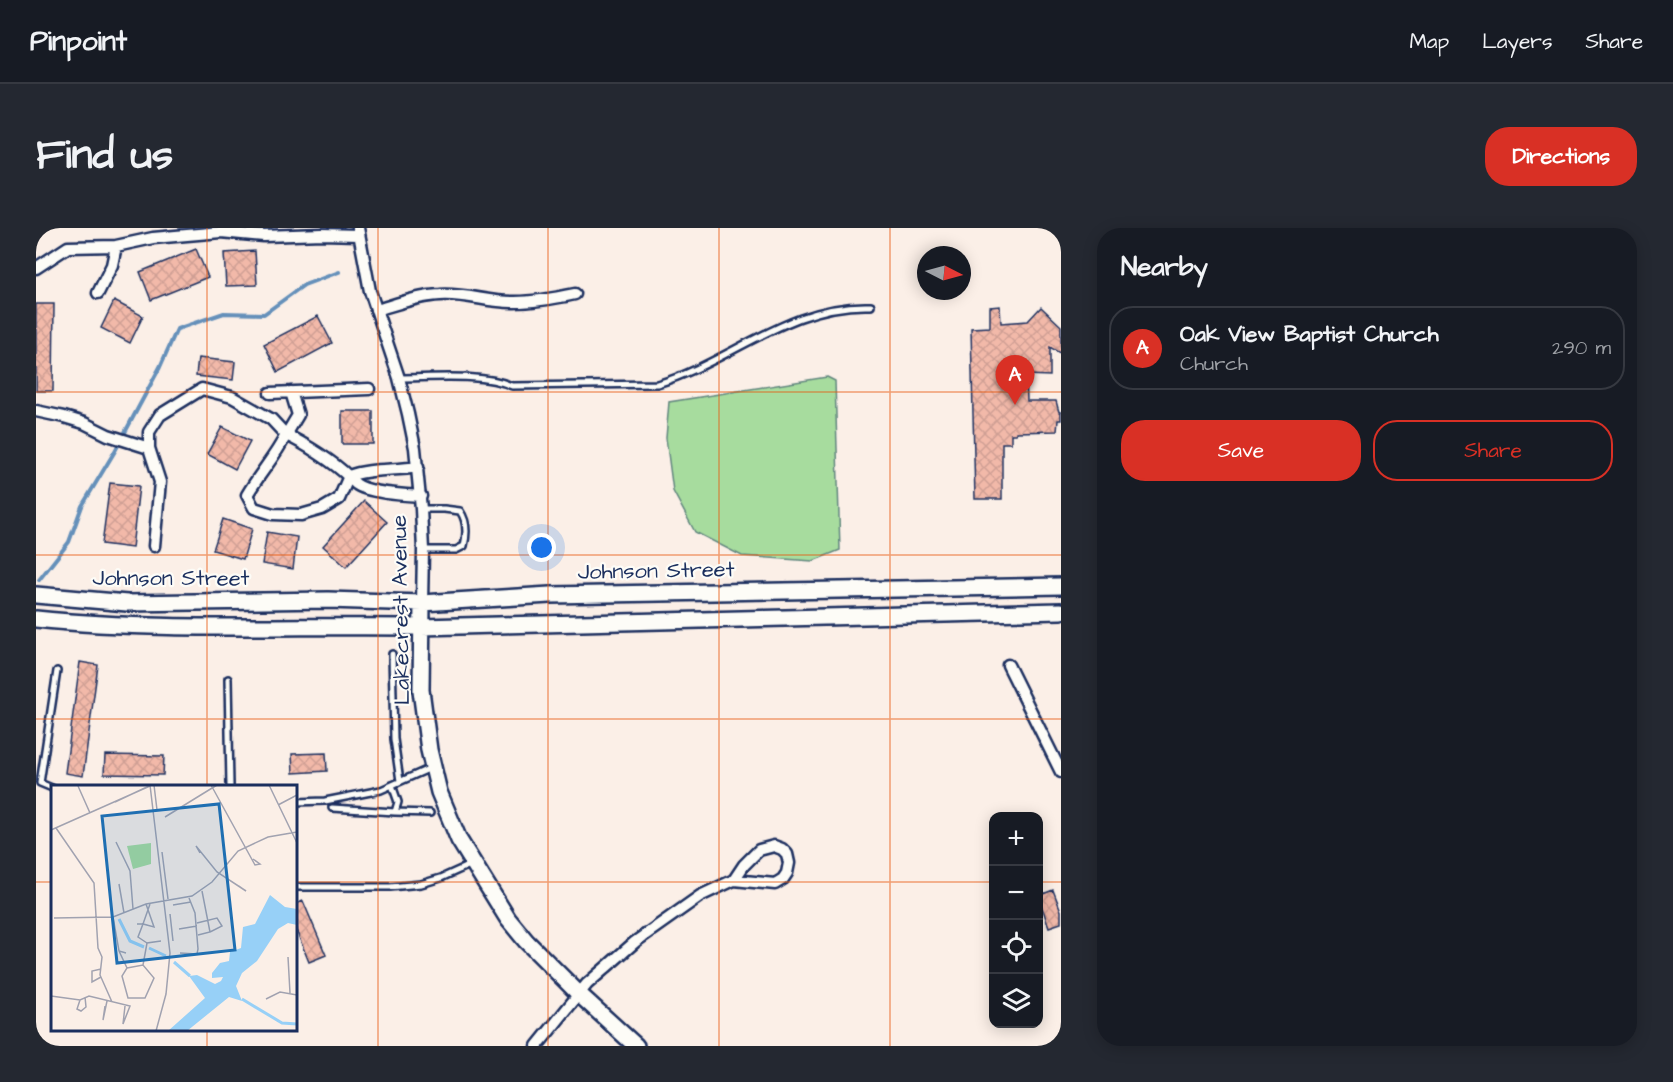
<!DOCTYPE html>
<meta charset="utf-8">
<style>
body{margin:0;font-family:"Architects Daughter",sans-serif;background:#242831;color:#f1f3f6}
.controls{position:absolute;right:18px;bottom:18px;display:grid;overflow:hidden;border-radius:12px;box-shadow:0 3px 15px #0003}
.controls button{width:54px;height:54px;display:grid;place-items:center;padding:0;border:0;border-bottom:2px solid #363941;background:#171b24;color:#f1f3f6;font:30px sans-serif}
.compass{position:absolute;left:881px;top:18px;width:54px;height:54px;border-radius:50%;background:#171b24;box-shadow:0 3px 15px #0003;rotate:96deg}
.you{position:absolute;left:506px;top:320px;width:21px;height:21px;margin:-15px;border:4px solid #fff;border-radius:50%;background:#1a73e8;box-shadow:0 0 0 9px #1a73e833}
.badge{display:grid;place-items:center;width:39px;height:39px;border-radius:50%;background:#d93025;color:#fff;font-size:20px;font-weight:700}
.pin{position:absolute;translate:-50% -50px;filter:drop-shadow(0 2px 3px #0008)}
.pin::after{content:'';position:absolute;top:32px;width:21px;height:18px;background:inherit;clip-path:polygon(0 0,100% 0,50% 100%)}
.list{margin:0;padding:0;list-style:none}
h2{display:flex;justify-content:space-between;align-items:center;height:78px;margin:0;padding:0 24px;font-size:26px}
h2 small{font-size:20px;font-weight:400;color:#9ea1a6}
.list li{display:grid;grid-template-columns:39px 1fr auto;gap:18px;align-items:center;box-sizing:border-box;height:84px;margin:0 12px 12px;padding:0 12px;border:2px solid #363941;border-radius:24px}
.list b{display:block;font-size:22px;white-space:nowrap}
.list p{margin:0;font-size:20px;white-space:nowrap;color:#9ea1a6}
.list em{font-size:20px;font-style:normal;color:#9ea1a6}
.actions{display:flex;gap:12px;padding:18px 24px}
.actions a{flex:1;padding:14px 0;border:2px solid #d93025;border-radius:24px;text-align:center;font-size:21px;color:#d93025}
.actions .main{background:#d93025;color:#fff}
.icon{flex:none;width:33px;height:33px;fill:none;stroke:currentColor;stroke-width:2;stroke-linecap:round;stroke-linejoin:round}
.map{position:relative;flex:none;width:1025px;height:818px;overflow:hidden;border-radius:24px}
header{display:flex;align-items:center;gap:36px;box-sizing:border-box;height:84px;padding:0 30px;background:#171b24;border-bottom:2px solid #363941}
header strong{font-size:28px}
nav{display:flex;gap:33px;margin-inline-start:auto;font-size:21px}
.intro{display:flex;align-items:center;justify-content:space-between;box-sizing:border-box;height:144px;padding:0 36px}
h1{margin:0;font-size:42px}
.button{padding:15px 27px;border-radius:24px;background:#d93025;color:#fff;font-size:21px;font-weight:700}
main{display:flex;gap:36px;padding:0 36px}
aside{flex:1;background:#171b24;border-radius:24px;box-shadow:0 3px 15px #0003}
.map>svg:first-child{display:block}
.green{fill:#a7dc9e;stroke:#61867e;stroke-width:1.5}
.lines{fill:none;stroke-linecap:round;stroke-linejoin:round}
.stream{stroke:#6590ba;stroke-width:4}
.building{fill:url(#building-cross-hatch);stroke:#1b2f5e;stroke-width:1.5}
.lane-casing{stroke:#1b2f5e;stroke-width:10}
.street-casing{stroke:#1b2f5e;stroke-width:15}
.secondary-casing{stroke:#1b2f5e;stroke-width:20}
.lane{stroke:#fdfcf7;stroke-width:5}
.street{stroke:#fdfcf7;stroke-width:10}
.secondary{stroke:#fdfcf7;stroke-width:15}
.grid{fill:none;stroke:#e8590c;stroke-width:1.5;stroke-opacity:0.55}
.labels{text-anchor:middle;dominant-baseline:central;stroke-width:4.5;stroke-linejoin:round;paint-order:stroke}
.street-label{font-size:22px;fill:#1b2f5e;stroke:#fdfcf7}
.inset-river{fill:none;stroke:#97d0f7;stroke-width:3}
.inset-road{fill:none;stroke:#a1a2b0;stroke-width:1.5}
.view{fill:#1f6fb2;fill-opacity:0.15;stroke:#1f6fb2;stroke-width:3}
.inset-edge{fill:none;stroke:#1b2f5e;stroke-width:3}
</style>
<header>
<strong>Pinpoint</strong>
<nav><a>Map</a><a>Layers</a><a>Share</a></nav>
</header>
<div class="intro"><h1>Find us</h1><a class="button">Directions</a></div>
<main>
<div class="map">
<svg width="1025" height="818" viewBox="0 0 1025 818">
<defs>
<pattern id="building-cross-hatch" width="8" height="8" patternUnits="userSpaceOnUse" patternTransform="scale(1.5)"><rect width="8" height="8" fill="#f2b9a9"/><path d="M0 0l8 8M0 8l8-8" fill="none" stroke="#cf9f94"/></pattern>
</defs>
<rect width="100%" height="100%" fill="#fbefe7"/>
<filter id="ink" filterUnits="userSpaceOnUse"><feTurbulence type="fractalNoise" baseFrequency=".0167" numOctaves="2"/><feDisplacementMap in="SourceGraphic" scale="12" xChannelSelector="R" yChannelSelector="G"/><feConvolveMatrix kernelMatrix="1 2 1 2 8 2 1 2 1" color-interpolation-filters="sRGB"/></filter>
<g filter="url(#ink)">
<path class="green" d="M 791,149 L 799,153 L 804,322 L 777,333 L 706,328 L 659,304 L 637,263 L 630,210 L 633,174 Z"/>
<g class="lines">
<path class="stream" d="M 3,352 L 33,314 L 46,278 L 79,223 L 124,139 L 141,101 L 188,85 L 228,86 L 268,57 L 303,44"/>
</g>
<path class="building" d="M 160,21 L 172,49 L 115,72 L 104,44 Z
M 219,23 L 221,57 L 190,58 L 188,25 Z
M 78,73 L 107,88 L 94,115 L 65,100 Z
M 0,76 L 18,76 L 17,163 L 0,163 Z
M 964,78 L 965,95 L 992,93 L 1005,79 L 1025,98 L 1025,126 L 1014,119 L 1014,148 L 990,147 L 991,173 L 1020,173 L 1023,184 L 1025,184 L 1025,192 L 1022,192 L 1021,203 L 980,204 L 980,206 L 975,206 L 975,215 L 966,215 L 966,271 L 939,271 L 935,100 L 954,99 L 954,79 Z
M 282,88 L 296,115 L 242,144 L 228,116 Z
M 162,130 L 199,134 L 197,152 L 160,148 Z
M 306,183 L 337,183 L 337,216 L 306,216 Z
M 186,199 L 214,213 L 199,241 L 171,226 Z
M 74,255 L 103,258 L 96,320 L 66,316 Z
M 328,273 L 351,294 L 310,339 L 287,318 Z
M 187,291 L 216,301 L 207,331 L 177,322 Z
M 231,304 L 261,309 L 257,341 L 226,336 Z
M 44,434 L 62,437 L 47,548 L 29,545 Z
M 290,525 L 291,543 L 257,545 L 256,526 Z
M 69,527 L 128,528 L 127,547 L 68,546 Z
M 1017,662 L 1025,683 L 1025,695 L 1013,699 L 1002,668 Z
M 267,673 L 290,727 L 273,734 L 260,702 L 260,676 Z"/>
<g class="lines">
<g class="lane-casing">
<path id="lane" d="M 363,150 C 397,150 446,145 476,158 L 621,156 C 695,134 753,75 835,78
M 385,281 L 408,281 L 424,283 C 431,293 431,306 428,318 L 420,322 L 387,322
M 356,426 L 358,511 L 364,553
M 192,451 L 194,558
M 16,560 L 4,555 L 21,443
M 260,574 L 289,573 L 345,562 L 397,539
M 296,580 L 359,584 L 362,574 L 356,557
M 359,584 L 394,585
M 260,659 L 354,659 L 385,656 L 405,650 L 436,636"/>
</g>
<g class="street-casing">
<path id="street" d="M 322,0 L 334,63 L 363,150 L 372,186 L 379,220 L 385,281 L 387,322 L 386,375
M 0,40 L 32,19 L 80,18
M 62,65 L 76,37 L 80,18 L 117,10 L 185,4 L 228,8 L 286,6 L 322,7
M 340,82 C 361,76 382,68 404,67 C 429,65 454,75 479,74 C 499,74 520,70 539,66
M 255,164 L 262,187 L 250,207 C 268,215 299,235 313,249 C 316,251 317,254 320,256 C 331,265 370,267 385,268
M 234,165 L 333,161
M 0,183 L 28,189 L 48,195 L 72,207 L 113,220 L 124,254 L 118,318
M 113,220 L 113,204 L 124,187 L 166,161 L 196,169 L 235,191 L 250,207 C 239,229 223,246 211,267 L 218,280 L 237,286 L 265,287 L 286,281 L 303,271 L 313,248 C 334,240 359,243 382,239
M 972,437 L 1025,544
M 501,818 L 551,756 L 599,714 L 664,668 L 698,652 L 739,656 L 747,651 L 751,645 L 753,635 L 751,626 L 746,621 L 738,618 L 723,622 L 708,637 L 698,652"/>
</g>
<g class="secondary-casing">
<path id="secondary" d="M 0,367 L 91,375 L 292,372 L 386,375 L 514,367 L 1025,358
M 386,375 L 385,462 L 393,522 L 403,564 L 423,612 L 472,691 L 490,713 L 543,766 L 600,818
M 0,391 C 128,404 257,397 385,399 L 1025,383"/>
</g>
<use href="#lane" class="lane"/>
<use href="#street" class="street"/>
<use href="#secondary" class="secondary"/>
</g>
</g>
<path class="grid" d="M 171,0 L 171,558M 342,0 L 342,818M 512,0 L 512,818M 683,0 L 683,818M 854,0 L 854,818M 0,164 L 1025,164M 0,327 L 1025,327M 0,491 L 1025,491M 0,654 L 16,654M 260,654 L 957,654M 1002,654 L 1025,654M 171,802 L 171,818"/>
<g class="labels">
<g class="street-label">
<text transform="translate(620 343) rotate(-1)">Johnson Street</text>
<text x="135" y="350">Johnson Street</text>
<text transform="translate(365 382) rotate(-91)">Lakecrest Avenue</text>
</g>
</g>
<g transform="translate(15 557)">
<rect width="246" height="246" fill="#fbefe7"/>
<path d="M 100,58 L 100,79 L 82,84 L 76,61 Z" fill="#a7dc9e"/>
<path d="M 219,110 L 234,122 L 246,124 L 246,140 L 237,138 L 227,144 L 206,176 L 191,188 L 185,201 L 191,216 L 178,212 L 136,246 L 117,246 L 154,213 L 138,191 L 146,190 L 164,199 L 170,196 L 172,192 L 161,193 L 161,188 L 169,178 L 178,176 L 179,167 L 190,163 L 192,142 L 204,139 Z" fill="#97d0f7"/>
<path class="inset-river" d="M 68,134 L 79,156 L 93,162M 98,163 L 115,171M 123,177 L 139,191M 191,214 L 231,238 L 246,239"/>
<path class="inset-road" d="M 99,0 L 119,168 L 115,209 L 105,246M 103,0 L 106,25M 160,0 L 204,80 L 209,79 L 202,74M 218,0 L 246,58M 27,1 L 39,28M 64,17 L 98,1M 227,20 L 246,10M 114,32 L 166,0M 5,43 L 43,98 L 47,163 L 51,172 L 49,190 L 61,217M 0,45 L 99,1M 65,57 L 79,86 L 82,124M 111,67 L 117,114M 149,68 L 145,61 L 166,87 L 195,106 L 188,101M 68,99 L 73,128M 0,116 L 0,165M 95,119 L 103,142 L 92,139 L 87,152 L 96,158M 122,120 L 140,117M 119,129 L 122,156M 62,132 L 68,166 L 75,168M 3,133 L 62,132 L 95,119 L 141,111 L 161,97 L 187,66 L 217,52 L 246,47M 146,138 L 166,133 L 171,141 L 159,147M 86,139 L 92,139 L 99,119M 128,144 L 146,141M 147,150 L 159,147 L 151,106M 68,166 L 76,183 L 71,191 L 77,213 L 94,213 L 103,193 L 92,180 L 76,183M 129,168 L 146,169 L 147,164 L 144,128 L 138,113M 237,172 L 239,208M 92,180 L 96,158 L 110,156M 50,184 L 41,186 L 41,197 L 50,192M 0,211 L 29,215 L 38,211 L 79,221 L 72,239 L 74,221M 215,214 L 229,207 L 246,210M 29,215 L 26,224 L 30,226 L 35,222 L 34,212M 54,221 L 52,235 L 56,216"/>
<path class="view" d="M 168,19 L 184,165 L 66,178 L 51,31 Z"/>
<rect width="246" height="246" class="inset-edge"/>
</g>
</svg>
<div class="controls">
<button>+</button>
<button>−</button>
<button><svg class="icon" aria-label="locate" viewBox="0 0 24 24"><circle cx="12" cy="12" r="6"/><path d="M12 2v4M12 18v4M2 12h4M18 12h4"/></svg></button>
<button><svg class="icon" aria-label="layers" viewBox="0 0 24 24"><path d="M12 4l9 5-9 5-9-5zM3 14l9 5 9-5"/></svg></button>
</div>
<svg class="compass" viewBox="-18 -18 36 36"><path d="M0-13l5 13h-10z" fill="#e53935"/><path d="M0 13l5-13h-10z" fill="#9ea1a6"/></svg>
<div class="you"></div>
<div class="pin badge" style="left:979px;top:177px">A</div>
</div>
<aside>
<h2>Nearby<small></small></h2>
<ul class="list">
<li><span class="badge">A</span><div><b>Oak View Baptist Church</b><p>Church</p></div><em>290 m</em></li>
</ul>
<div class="actions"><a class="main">Save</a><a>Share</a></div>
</aside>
</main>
